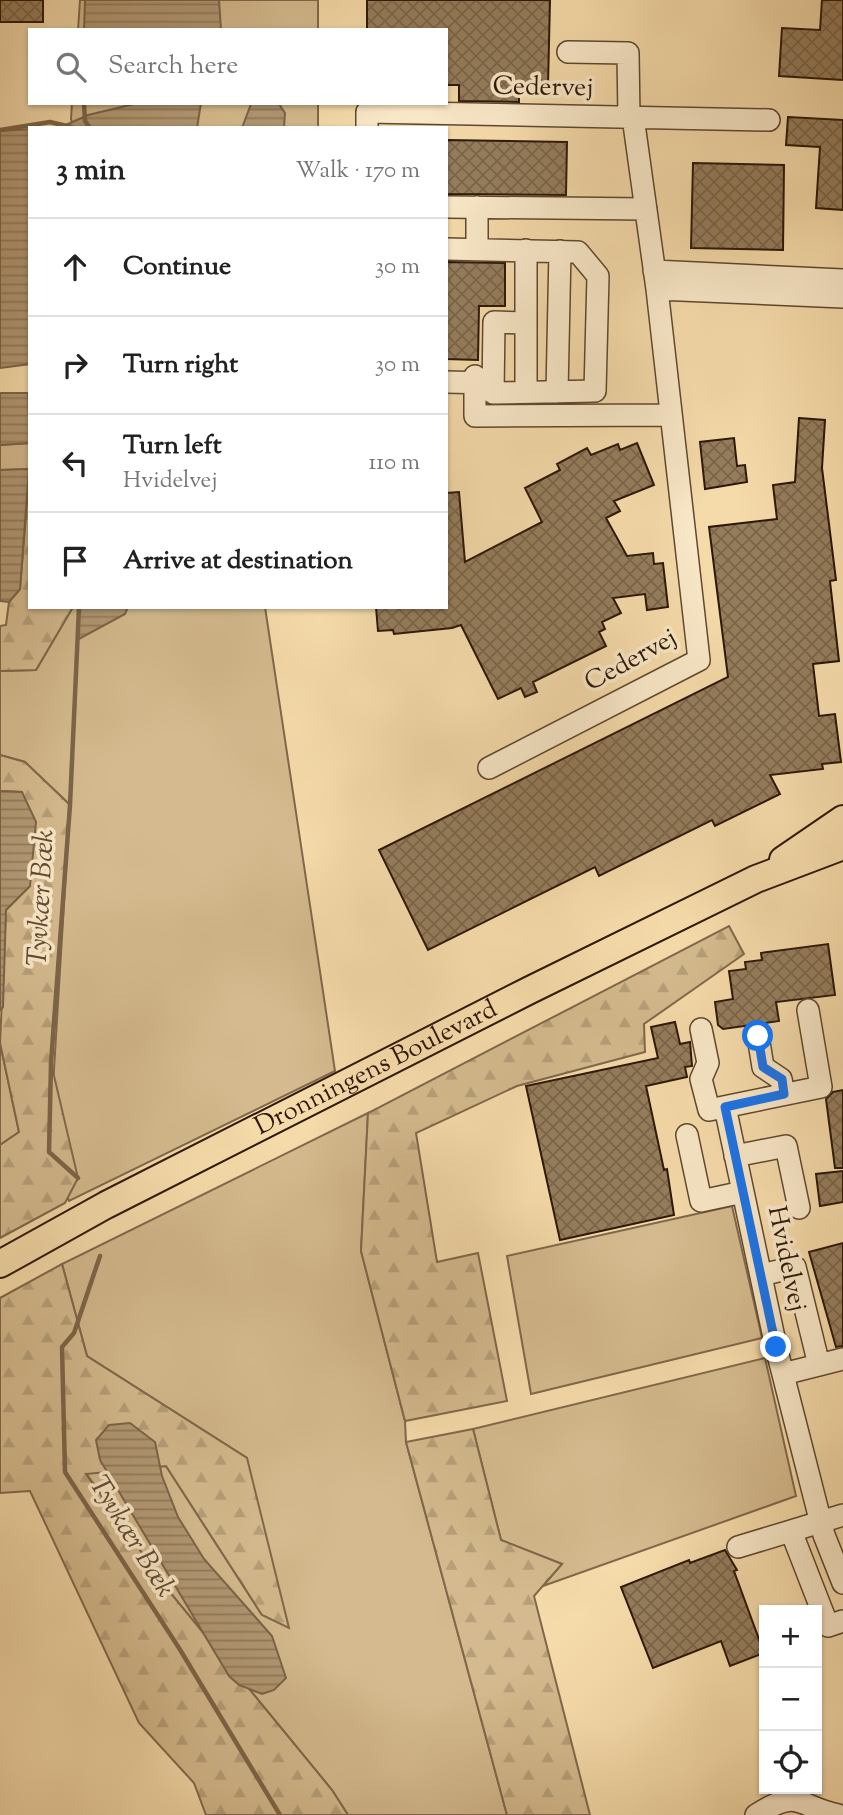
<!DOCTYPE html>
<meta charset="utf-8">
<style>
body{margin:0;font-family:"Sorts Mill Goudy",serif;background:#f6f6f6;color:#222}
.controls{position:absolute;right:21px;bottom:21px;display:grid;overflow:hidden;border-radius:0px;box-shadow:0 2px 5px #0004}
.controls button{width:63px;height:63px;display:grid;place-items:center;padding:0;border:0;border-bottom:2px solid #e0e0e0;background:#fff;color:#222;font:35px sans-serif}
.stop{position:absolute;width:21px;height:21px;margin:-16px;border:5px solid #1a73e8;border-radius:50%;background:#fff}
.stop.end{background:#1a73e8;border-color:#fff;box-shadow:0 2px 7px #0008}
.list{margin:0;padding:0;list-style:none}
h2{display:flex;justify-content:space-between;align-items:center;height:91px;margin:0;padding:0 28px;font-size:30px}
h2 small{font-size:23px;font-weight:400;color:#767676}
.list li{display:grid;grid-template-columns:46px 1fr auto;gap:21px;align-items:center;box-sizing:border-box;height:98px;padding:0 28px;border-top:2px solid #e0e0e0}
.list b{display:block;font-size:26px;white-space:nowrap}
.list p{margin:0;font-size:23px;white-space:nowrap;color:#767676}
.list em{font-size:23px;font-style:normal;color:#767676}
.icon{flex:none;width:38px;height:38px;fill:none;stroke:currentColor;stroke-width:2;stroke-linecap:round;stroke-linejoin:round}
.map{position:relative;flex:none;width:843px;height:1815px;overflow:hidden}
.search{position:absolute;background:#fff;box-shadow:0 2px 5px #0004;left:28px;top:28px;width:420px;height:77px;display:flex;align-items:center;gap:18px;box-sizing:border-box;padding:0 24px;border-radius:0px;color:#767676;font-size:26px}
.panel{position:absolute;background:#fff;box-shadow:0 2px 5px #0004;left:28px;top:126px;width:420px;height:483px;border-radius:0px}
.map>svg:first-child{display:block}
.grass{fill:#d4ba8e;stroke:#80684b;stroke-width:2}
.forest{fill:url(#forest-firs);stroke:#80684b;stroke-width:2}
.water{fill:url(#water-rules);stroke:#7c6448;stroke-width:2}
.lines{fill:none;stroke-linecap:round;stroke-linejoin:round}
.stream{stroke:#7c6448;stroke-width:4.5}
.building{fill:url(#building-cross-hatch);stroke:#2c1708;stroke-width:2}
.minor-casing{stroke:#5e4830;stroke-width:24}
.major-casing{stroke:#2c1708;stroke-width:30}
.minor{stroke:#f9e8c8;stroke-width:21}
.major{stroke:#f6dbaa;stroke-width:26}
.route{stroke:#1a73e8;stroke-width:9}
.labels{text-anchor:middle;dominant-baseline:central;stroke-width:7;stroke-linejoin:round;paint-order:stroke}
.street-label{font-size:26px;fill:#2c1708;stroke:#f9e8c8}
.water-label{font-size:28px;font-style:italic;fill:#614b33;stroke:#f9e8c8}
</style>
<div class="map">
<svg width="843" height="1815" viewBox="0 0 843 1815">
<defs>
<pattern id="forest-firs" width="22" height="20" patternUnits="userSpaceOnUse" patternTransform="scale(1.75)"><rect width="22" height="20" fill="#d4ba8e"/><path d="M5 1l3.5 6h-7zM16 11l3.5 6h-7z" fill="#b69f79"/></pattern>
<pattern id="water-rules" width="6" height="5" patternUnits="userSpaceOnUse" patternTransform="scale(1.75)"><rect width="6" height="5" fill="#b19873"/><path d="M0 2.5h6" fill="none" stroke="#907b5c"/></pattern>
<pattern id="building-cross-hatch" width="8" height="8" patternUnits="userSpaceOnUse" patternTransform="scale(1.75)"><rect width="8" height="8" fill="#957d5c"/><path d="M0 0l8 8M0 8l8-8" fill="none" stroke="#7a654a"/></pattern>
</defs>
<rect width="100%" height="100%" fill="#f6dbaa"/>
<filter id="stains"><feTurbulence type="fractalNoise" baseFrequency=".00286" numOctaves="4"/><feColorMatrix values="0 0 0 0 .2 0 0 0 0 .09 0 0 0 0 .02 0 0 0 .5 -.17"/></filter>
<radialGradient id="worn" r=".72"><stop offset=".6" stop-color="#630" stop-opacity="0"/><stop offset="1" stop-color="#630" stop-opacity=".3"/></radialGradient>
<path class="grass" d="M 80,0 L 318,0 L 318,30 L 78,30 Z
M 72,103 L 318,103 L 318,128 L 74,128 L 71,119 Z
M 30,443 L 29,469 L 0,470 L 0,445 Z
M 73,607 L 265,607 L 335,1071 L 69,1201 L 49,1152 L 70,805 L 25,762 L 0,755 L 0,671 L 36,670 Z
M 0,1043 L 19,1132 L 0,1145 Z
M 368,1113 L 361,1251 L 405,1421 L 406,1442 L 507,1815 L 348,1815 L 332,1790 L 168,1590 L 86,1473 L 166,1466 L 262,1615 L 247,1458 L 87,1356 L 62,1264 Z
M 732,1206 L 762,1338 L 531,1394 L 507,1256 Z
M 765,1358 L 796,1496 L 543,1586 L 562,1564 L 501,1540 L 473,1429 Z"/>
<path class="forest" d="M 30,466 L 30,607 L 73,607 L 36,670 L 0,671 L 0,626 L 6,625 L 9,602 L 20,589 Z
M 0,755 L 25,762 L 70,805 L 51,1063 L 78,1178 L 65,1203 L 0,1238 L 0,1145 L 19,1132 L 0,1043 L 6,910 L 30,886 L 22,792 L 0,791 Z
M 729,926 L 744,954 L 644,1024 L 645,1052 L 517,1086 L 416,1133 L 437,1262 L 478,1253 L 507,1401 L 405,1421 L 361,1251 L 368,1113 Z
M 62,1264 L 87,1356 L 247,1458 L 289,1628 L 262,1615 L 166,1466 L 86,1474 L 168,1590 L 332,1790 L 348,1815 L 206,1815 L 194,1783 L 139,1723 L 30,1491 L 0,1493 L 0,1298 Z
M 473,1429 L 501,1540 L 562,1564 L 534,1596 L 590,1815 L 507,1815 L 406,1442 Z"/>
<path class="water" d="M 85,0 L 219,0 L 221,30 L 84,30 Z
M 138,103 L 201,103 L 197,128 L 59,128 L 88,115 Z
M 251,104 L 279,104 L 285,113 L 284,128 L 242,128 Z
M 30,129 L 30,364 L 0,368 L 0,131 Z
M 0,393 L 28,393 L 30,443 L 0,445 Z
M 29,469 L 20,589 L 9,602 L 0,601 L 0,470 Z
M 79,607 L 128,607 L 125,614 L 77,640 Z
M 0,791 L 22,792 L 36,822 L 30,886 L 6,910 L 3,1007 L 0,1010 Z
M 130,1423 L 155,1442 L 162,1476 L 178,1517 L 204,1559 L 272,1636 L 286,1678 L 274,1690 L 262,1694 L 239,1685 L 229,1676 L 100,1460 L 96,1440 L 109,1425 Z"/>
<g class="lines">
<path class="stream" d="M 84,103 L 85,121 L 90,128
M 0,130 L 50,122 L 71,127
M 78,1178 L 49,1152 L 51,1063 L 70,805 L 79,607
M 100,1256 L 74,1333 L 62,1347 L 65,1472 L 179,1648 L 280,1815"/>
</g>
<path class="building" d="M 0,0 L 43,0 L 43,22 L 0,22 Z
M 367,0 L 550,0 L 548,86 L 519,86 L 519,102 L 459,101 L 459,85 L 446,85 L 446,30 L 367,30 Z
M 822,0 L 843,0 L 843,80 L 779,76 L 782,28 L 820,30 Z
M 788,117 L 843,120 L 843,210 L 816,208 L 820,147 L 786,145 Z
M 446,140 L 567,142 L 566,195 L 446,194 Z
M 693,163 L 784,165 L 783,250 L 691,248 Z
M 446,262 L 505,263 L 505,306 L 479,306 L 478,360 L 446,359 Z
M 799,418 L 825,420 L 822,468 L 836,580 L 830,581 L 839,661 L 813,664 L 819,716 L 835,714 L 841,762 L 822,764 L 823,769 L 770,775 L 780,794 L 715,826 L 712,820 L 599,876 L 595,867 L 428,950 L 379,850 L 728,677 L 709,527 L 777,519 L 773,485 L 795,482 Z
M 734,438 L 737,466 L 745,465 L 747,482 L 705,489 L 700,442 Z
M 637,443 L 654,485 L 614,501 L 620,511 L 606,518 L 627,556 L 653,553 L 654,564 L 663,563 L 668,607 L 647,610 L 645,594 L 613,598 L 621,613 L 602,622 L 605,629 L 599,632 L 606,646 L 533,682 L 537,692 L 525,697 L 521,688 L 498,699 L 461,625 L 452,628 L 394,634 L 393,630 L 378,631 L 376,607 L 446,607 L 446,493 L 459,492 L 465,562 L 542,522 L 525,488 L 560,470 L 557,464 L 587,448 L 591,455 L 618,444 L 620,450 Z
M 828,944 L 835,995 L 776,1002 L 779,1021 L 723,1029 L 718,1025 L 715,1002 L 733,999 L 729,971 L 746,969 L 745,962 L 762,960 L 761,953 Z
M 675,1022 L 680,1044 L 690,1042 L 692,1066 L 685,1067 L 687,1077 L 646,1086 L 664,1170 L 667,1169 L 674,1215 L 560,1240 L 526,1086 L 658,1058 L 651,1027 Z
M 843,1090 L 843,1168 L 835,1168 L 826,1099 L 833,1092 Z
M 843,1171 L 843,1202 L 820,1206 L 816,1174 Z
M 843,1243 L 843,1346 L 836,1347 L 809,1252 Z
M 725,1550 L 737,1570 L 734,1571 L 764,1653 L 730,1666 L 721,1641 L 653,1668 L 621,1587 L 689,1560 L 690,1563 Z"/>
<g class="lines">
<g class="minor-casing">
<path id="minor" d="M 568,52 L 628,53 L 629,118
M 367,128 L 367,112 L 769,120
M 446,207 L 646,209
M 446,249 L 578,252 L 598,276 L 595,391 L 493,393 L 494,322 L 526,323
M 477,249 L 477,207
M 654,271 L 843,280
M 657,289 L 843,297
M 475,376 L 475,416 L 671,415
M 446,382 L 490,383
M 526,392 L 526,250
M 557,392 L 560,251
M 489,768 L 699,660 L 657,289 L 633,117
M 701,1029 L 708,1063 L 701,1079 L 709,1110 L 821,1087 L 808,1010
M 758,1036 L 763,1067 L 781,1079 L 784,1094
M 725,1107 L 776,1347 L 824,1535 L 843,1583
M 687,1135 L 701,1201 L 743,1192
M 735,1156 L 786,1146 L 799,1208
M 761,1275 L 795,1267 L 819,1365
M 783,1374 L 843,1359
M 843,1515 L 791,1531 L 828,1626 L 843,1621
M 738,1547 L 791,1531
M 756,1815 C 800,1787 796,1806 838,1815"/>
</g>
<g class="major-casing">
<g id="major">
<path d="M 783,860 L 843,819"/>
<path id="s1" d="M 0,1264 L 106,1205 L 530,990 L 756,879 L 843,846"/>
</g>
</g>
<use href="#minor" class="minor"/>
<use href="#major" class="major"/>
</g>
<g class="lines">
<path class="route" d="M 758,1036 L 763,1067 L 782,1079 L 784,1094 L 725,1107 L 776,1347"/>
</g>
<g class="labels">
<g class="street-label">
<text transform="translate(543 88) rotate(1)">Cedervej</text>
<text transform="translate(631 661) rotate(-29)">Cedervej</text>
<text stroke="none"><textPath href="#s1" startOffset="424">Dronningens Boulevard</textPath></text>
<text transform="translate(786 1259) rotate(78)">Hvidelvej</text>
</g>
<g class="water-label">
<text transform="translate(42 898) rotate(-87)">Tyvkær Bæk</text>
<text transform="translate(131 1537) rotate(58)">Tyvkær Bæk</text>
</g>
</g>
<rect width="100%" height="100%" filter="url(#stains)"/>
<rect width="100%" height="100%" fill="url(#worn)"/>
</svg>
<div class="controls">
<button>+</button>
<button>−</button>
<button><svg class="icon" aria-label="locate" viewBox="0 0 24 24"><circle cx="12" cy="12" r="6"/><path d="M12 2v4M12 18v4M2 12h4M18 12h4"/></svg></button>
</div>
<div class="stop" style="left:758px;top:1036px"></div>
<div class="stop end" style="left:776px;top:1347px"></div>
<div class="search"><svg class="icon" aria-label="search" viewBox="0 0 24 24"><circle cx="10" cy="10" r="6"/><path d="M15 15l6 6"/></svg>Search here</div>
<section class="panel">
<h2>3 min<small>Walk · 170 m</small></h2>
<ul class="list">
<li><svg class="icon" aria-label="ahead" viewBox="0 0 24 24"><path d="M12 20V5M6 11l6-6 6 6"/></svg><div><b>Continue</b></div><em>30 m</em></li>
<li><svg class="icon" aria-label="right" viewBox="0 0 24 24"><path d="M7 20v-9h11M14 6l5 5-5 5"/></svg><div><b>Turn right</b></div><em>30 m</em></li>
<li><svg class="icon" aria-label="left" viewBox="0 0 24 24"><path d="M17 20v-9H6M10 6l-5 5 5 5"/></svg><div><b>Turn left</b><p>Hvidelvej</p></div><em>110 m</em></li>
<li><svg class="icon" aria-label="arrive" viewBox="0 0 24 24"><path d="M6 21V4h12l-3 4 3 4H6"/></svg><div><b>Arrive at destination</b></div></li>
</ul>
</section>
</div>
